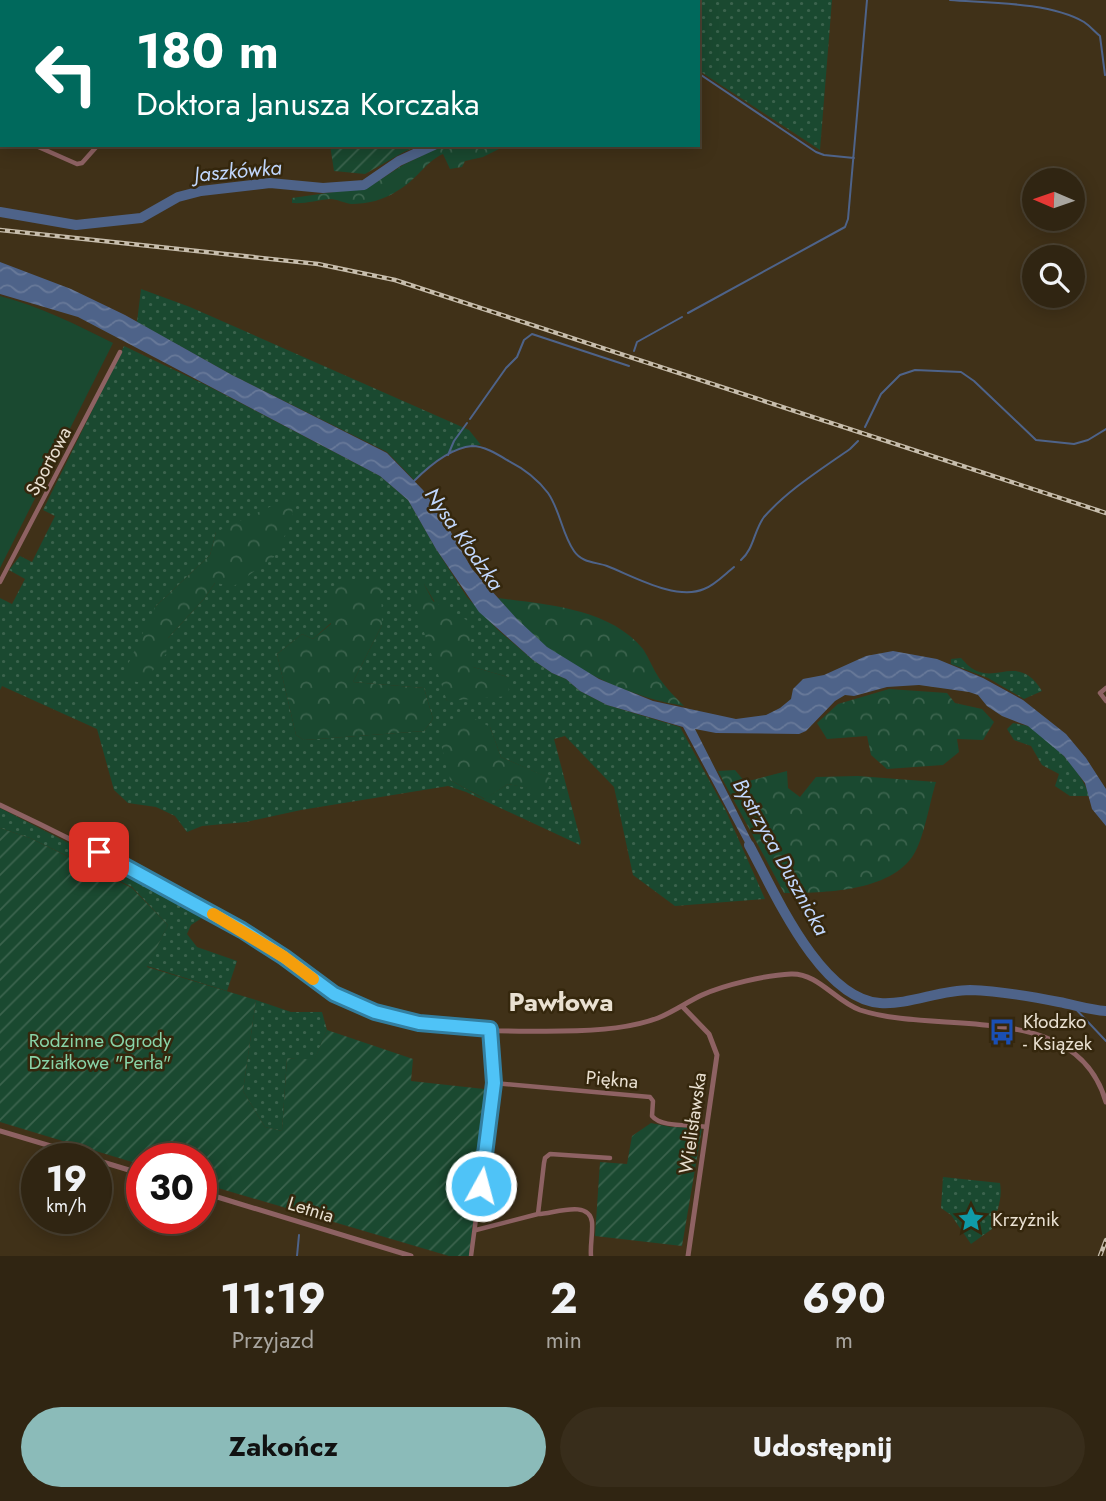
<!DOCTYPE html>
<html lang="pl">
<head>
<meta charset="utf-8">
<style>
	body { margin:0; font-family:Jost,sans-serif; background:#382d1b; color:#f1f3f6; height:100vh; display:flex; flex-direction:column; font-size:26px; white-space:nowrap }
	* { box-sizing:border-box; margin:0 }
	p { font-size:23px; color:#a8a59f }
	.icon { flex:none; width:38px; height:38px; fill:none; stroke:currentColor; stroke-width:2; stroke-linecap:round; stroke-linejoin:round }
	.map { position:relative; height:1256px; overflow:hidden }
	.drawer { display:flex; flex-direction:column; background:#302512; flex:1 }
	.drawer>* { flex:none }
	.top-card { position:absolute; left:0px; top:0px; width:700px; height:147px; box-shadow:0 4px 18px #0003,0 0 0 2px #4b4232; background:#00695c; color:#fff; overflow:hidden }
	.needle { width:46px; rotate:272deg }
	.controls { position:absolute; left:1022px; top:168px; display:grid; gap:14px }
	.controls a { display:grid; place-items:center; width:63px; height:63px; border-radius:50%; background:#302512; box-shadow:0 4px 18px #0003,0 0 0 2px #4b4232; font-size:35px }
	.speed { position:absolute; left:21px; top:1143px; display:flex; gap:14px; font-size:35px; font-weight:700; text-align:center }
	.speed>* { display:grid; place-content:center; width:91px; height:91px; border-radius:50%; background:#302512; box-shadow:0 4px 18px #0003,0 0 0 2px #4b4232; line-height:1 }
	.speed small { font-size:18px; font-weight:400 }
	.speed .limit { border:10px solid #d22; background:#fff; color:#111 }
	.pin { position:absolute; display:grid; place-items:center; width:60px; height:60px; color:#fff; margin:-30px; border-radius:14px; box-shadow:0 4px 10px #0006 }
	.me { position:absolute; width:77px; margin:-38px; rotate:7deg; stroke-linejoin:round; filter:drop-shadow(0 0 5px #0008) }
	.turn { display:flex; align-items:center; gap:24px; height:147px; padding:0 21px; font-size:32px }
	.turn .icon { width:91px; height:91px; stroke-width:2.5 }
	.turn b { display:block; font-size:49px; line-height:60px }
	.eta { display:flex; justify-content:space-evenly; align-items:center; height:119px; text-align:center }
	.eta b { font-size:42px; font-weight:700; line-height:49px }
	.action { display:flex; gap:14px; margin-top:auto; padding:14px 21px }
	.action a { flex:1; height:80px; border-radius:42px; background:#8bbbb9; color:#111; font-size:28px; font-weight:700; line-height:80px; text-align:center }
	.action a+a { background:#382d1b; color:#f1f3f6 }
	.map>svg:first-child { display:block }
	.grass { fill:url(#grass-dots); fill-rule:evenodd }
	.forest { fill:url(#forest-crowns) }
	.garden { fill:url(#garden-furrows) }
	.pitch { fill:#1a4930 }
	.water { fill:url(#water-waves) }
	.lines { fill:none; stroke-linecap:round; stroke-linejoin:round }
	.stream { stroke:#4e6389; stroke-width:2 }
	.river { stroke:#4e6389; stroke-width:10 }
	.minor { stroke:#8e6263; stroke-width:4.5 }
	.tertiary { stroke:#8e6263; stroke-width:5 }
	.secondary { stroke:#c07b7d; stroke-width:6 }
	.rail-casing { stroke:#c7bdac; stroke-width:4.5 }
	.rail { stroke:#35270d; stroke-width:2; stroke-dasharray:5; stroke-linecap:butt }
	.route-casing { stroke:#337fa1; stroke-width:18 }
	.route { stroke:#4fc3f7; stroke-width:12 }
	.slow { stroke:#f59e0b; stroke-width:12 }
	.labels { text-anchor:middle; stroke-width:5; stroke-linejoin:round; paint-order:stroke }
	.street-label { font-size:19px; fill:#e9e0d1; stroke:#35270d }
	.poi-label { font-size:19px; fill:#e9e0d1; stroke:#35270d; text-anchor:start }
	.park-label { font-size:19px; fill:#88d3a7; stroke:#35270d }
	.water-label { font-size:21px; font-style:italic; fill:#c1d7fd; stroke:#35270d }
	.district-label { font-size:26px; font-weight:bold; fill:#e9e0d1; stroke:#35270d }
</style>
</head>
<body>
<div class="map">
<svg width="1106" height="1256" viewBox="0 0 1106 1256">
	<defs>
		<pattern id="grass-dots" width="8" height="8" patternUnits="userSpaceOnUse" patternTransform="scale(1.75)"><rect width="8" height="8" fill="#1a4930"/><path d="M2 2h.1M6 6h.1" fill="none" stroke="#3b634d" stroke-width="1.8" stroke-linecap="round"/></pattern>
		<pattern id="forest-crowns" width="20" height="18" patternUnits="userSpaceOnUse" patternTransform="scale(1.75)"><rect width="20" height="18" fill="#1a4930"/><path d="M2 6a3 3 0 1 1 6 0M12 15a3 3 0 1 1 6 0" fill="none" stroke="#3b634d"/></pattern>
		<pattern id="garden-furrows" width="10" height="10" patternUnits="userSpaceOnUse" patternTransform="scale(1.75)"><rect width="10" height="10" fill="#1a4930"/><path d="M-1 1l2-2M0 10L10 0M9 11l2-2" fill="none" stroke="#3b634d"/></pattern>
		<pattern id="water-waves" width="16" height="10" patternUnits="userSpaceOnUse" patternTransform="scale(1.75)"><rect width="16" height="10" fill="#4e6389"/><path d="M0 5q4-4 8 0t8 0" fill="none" stroke="#687999"/></pattern>
	</defs>
	<rect width="100%" height="100%" fill="#403118"/>
	<path class="grass" d="M677 0H832L820 150 698 70V2H676Z
		M141 289 190 307 469 430 481 445C456 444 429 462 415 481L387 452 232 375 137 322Z
		M124 346 208 386 380 476 408 500 436 549 467 597 498 630 533 660 552 673 566 679 580 691 607 705 680 727 726 811 765 899 675 906 633 875 614 787 565 736 554 739 581 842 580 845 466 792 448 786 301 810 246 822 202 826 187 832 175 816 156 807 128 803 114 790 97 729 2 686 0 690V598L12 604 25 579 9 570 20 556 32 562 55 516 43 510ZM216 532 215 583 204 599 168 638 155 607 210 555ZM424 584 473 667 508 677 447 701ZM331 623 382 625 353 682 424 688 433 719 424 731 304 740 296 735 277 654 302 634 313 639ZM490 727 501 757 551 779 547 791 508 784 484 799 450 780Z
		M961 658C964 661 969 667 973 669 997 684 1019 653 1042 691L1024 699 988 678 951 664V659Z
		M1013 723C1019 724 1025 725 1030 727 1050 738 1084 774 1089 796H1070L1055 786 1059 774 1042 765 1031 746 1014 740 1007 729Z
		M0 808 208 914 191 925 187 934 197 947 237 961 227 991 147 966 168 925 132 887 30 838 0 828Z
		M256 1000 291 1012H322L327 1030 314 1061 287 1058 282 1131 265 1127 243 1091Z
		M943 1177 1000 1183C1003 1200 996 1212 992 1229L971 1244 951 1215 941 1208Z"/>
	<path class="forest" d="M444 145H507L483 157 465 161 462 167 450 169 443 154C425 162 416 181 397 191 384 200 367 204 351 204 344 203 337 199 330 199 317 200 306 204 292 203V198L369 187 403 165Z
		M293 496 292 521 274 557 234 586 215 583 204 599 168 638 166 654 143 683 121 679 155 607 210 555 216 532Z
		M348 580 381 581 382 625 353 682 424 688 433 719 424 731 304 740 296 735 277 654 302 634 313 639 331 624 330 592Z
		M424 584 433 601 468 621 473 667 508 677 509 696 447 701 411 593Z
		M498 598C547 605 609 608 643 649 649 658 653 669 659 678 666 688 675 697 684 706 636 698 588 677 548 648 529 635 513 615 498 598Z
		M889 689 947 693 955 703 982 709 994 722 983 740 957 739 959 752 943 765 887 769 871 755 867 736 827 739 817 723 838 704Z
		M464 713 490 727 501 757 552 779 547 792 508 784 485 799 450 780 439 736Z
		M735 770 745 782 787 771 788 788 800 797 816 777 858 776 936 782C930 801 924 838 914 854 891 892 823 893 784 893L718 771Z"/>
	<path class="garden" d="M148 0H488L491 2H142Z
		M330 145H420L404 152 365 174 334 171Z
		M0 828 30 838 132 888 168 925 147 967 256 1000 243 1091 265 1127 282 1131 287 1058 314 1060 327 1030 413 1059 411 1081 484 1089 485 1123 469 1256H449L201 1183V1158H142V1165L0 1122Z
		M651 1123 671 1127 702 1128 682 1246 595 1236 600 1162 627 1164 632 1136Z"/>
	<path class="pitch" d="M0 296C39 306 77 325 113 343L0 568Z"/>
	<path class="water" d="M0 262 71 289 125 315 232 375 387 453 423 490 444 520 472 569 517 619 547 647 599 679 653 701 736 719 766 715 780 708 791 699 793 689 803 679 824 675 866 656 893 651 937 659 983 678 1023 700 1066 734 1086 758 1106 789V826L1092 809 1085 783 1064 756 1028 726 1002 716 987 706 978 695 969 692 919 685 887 687 854 696 845 695 835 701 806 731 799 734 716 733 695 729 760 857 751 854 683 727 607 705 580 691 566 679 552 673 533 660 479 612 436 549 408 500 380 476 78 317 0 294Z"/>
	<g class="lines">
		<path class="stream" d="M950 0C989 3 1049 2 1084 22 1090 26 1095 32 1100 36L1105 75
			M670 2V0
			M698 73 816 152 824 155 854 158
			M688 313 845 227 848 219 867 0
			M634 351 637 342 682 317
			M470 419 506 368 517 357 524 340 532 334 629 366
			M865 427 881 394 900 375 915 370 961 372 974 381 1036 440 1074 444 1088 440 1106 429
			M448 455 454 441 467 423
			M414 481C428 467 451 448 472 446 484 446 497 454 507 460 523 468 537 478 548 493 560 510 562 534 574 551 582 563 596 562 607 566 633 576 676 601 704 589 715 585 725 574 734 567
			M741 560C754 549 754 530 764 517 788 490 820 470 850 449L858 441
			M1071 1004 1106 1041
			M297 1256 299 1235"/>
		<path class="river" d="M614 2 615 0
			M0 212 76 225 141 218 178 197 201 191 270 183 323 188 364 185 399 161 434 145
			M749 845C774 891 820 999 880 1003 910 1005 939 990 970 990 1000 991 1029 996 1059 1002 1075 1005 1090 1010 1106 1011"/>
		<path class="minor" d="M100 0V2
			M0 52 2 53
			M0 132H2
			M34 145 77 164 82 163 98 145
			M0 582 120 352
			M1106 688 1100 693 1106 701
			M494 1083 650 1097 653 1101 652 1116C662 1128 690 1124 706 1127
			M538 1214C553 1214 589 1199 592 1222 593 1233 590 1245 591 1256
			M476 1230 538 1214 544 1163 545 1158 550 1154 610 1158
			M471 1256 494 1083 490 1030"/>
		<path class="tertiary" d="M0 805C55 831 110 859 164 888 191 902 218 915 244 931 288 958 326 994 374 1012 428 1032 504 1032 562 1031 593 1031 629 1029 658 1018 673 1012 687 1002 702 995 724 985 766 975 791 974 818 973 835 1001 860 1010 938 1036 1076 998 1106 1102
			M682 1006 709 1034 717 1055 688 1256
			M0 1131 91 1158
			M96 1160 142 1174
			M201 1192 411 1256"/>
		<path class="secondary" d="M54 2 57 0
			M0 25H2"/>
		<g class="rail-casing">
			<path id="rail" d="M0 230 318 264 395 280 1106 513
				M1100 1256 1106 1240"/>
		</g>
		<use href="#rail" class="rail"/>
	</g>
	<g class="lines">
		<g class="route-casing">
			<path id="route" d="M99 852 242 930 284 957 334 994 375 1012 419 1023 490 1029 494 1083 481 1186"/>
		</g>
		<use href="#route" class="route"/>
		<path class="slow" d="M213 914 284 957 313 979"/>
	</g>
	<defs>
		<g id="bus-bare" transform="scale(2.1)"><path d="M-5-6H5V4H4V6H2V4H-2V6H-4V4H-5ZM-3.5-4V0h7V-4ZM-3.5 1.2v1.5H-2V1.2ZM2 1.2v1.5H3.5V1.2Z" fill="#1a4fb4" stroke="#35270d" stroke-width="2.5" paint-order="stroke"/></g>
		<g id="sight-bare" transform="scale(2.1)"><path d="M0-6L1.8-2.2L6-1.7L2.9 1.2L3.7 5.4L0 3.3L-3.7 5.4L-2.9 1.2L-6-1.7L-1.8-2.2Z" fill="#0f9aa8" stroke="#35270d" stroke-width="2.5" paint-order="stroke"/></g>
	</defs>
	<g fill-rule="evenodd">
		<use href="#bus-bare" x="1002" y="1032"/>
		<use href="#sight-bare" x="971" y="1219"/>
	</g>
	<g class="labels">
		<g class="street-label">
			<text transform="translate(48 461) rotate(-62)" y="7">Sportowa</text>
			<text transform="translate(612 1079) rotate(5)" y="7">Piękna</text>
			<text transform="translate(692 1123) rotate(-82)" y="7">Wielisławska</text>
			<text transform="translate(311 1209) rotate(17)" y="7">Letnia</text>
		</g>
		<g class="poi-label">
			<text x="1023" y="1028">Kłodzko<tspan x="1023" dy="22">- Książek</tspan></text>
			<text x="992" y="1226">Krzyżnik</text>
		</g>
		<g class="park-label">
			<text x="100" y="1047">Rodzinne Ogrody<tspan x="100" dy="22">Działkowe "Perła"</tspan></text>
		</g>
		<g class="water-label">
			<text transform="translate(238 171) rotate(-5)" y="7">Jaszkówka</text>
			<text transform="translate(464 539) rotate(55)" y="7">Nysa Kłodzka</text>
			<text transform="translate(781 857) rotate(61)" y="7">Bystrzyca Dusznicka</text>
		</g>
		<g class="district-label">
			<text x="561" y="1011">Pawłowa</text>
		</g>
	</g>
</svg>
<div class="controls">
<a><svg class="needle" viewBox="-14 -14 28 28"><path d="M0-13l5 13h-10z" fill="#e53935"/><path d="M0 13l5-13h-10z" fill="#a8a59f"/></svg></a>
<a><svg class="icon" aria-label="search" viewBox="0 0 24 24"><circle cx="10" cy="10" r="6"/><path d="M15 15l6 6"/></svg></a>
</div>
<div class="speed"><div>19<small>km/h</small></div><div class="limit">30</div></div>
<div class="pin" style="left:99px;top:852px;background:#d93025"><svg class="icon" aria-label="arrive" viewBox="0 0 24 24"><path d="M6 21V4h12l-3 4 3 4H6"/></svg></div>
<svg class="me" style="left:481px;top:1186px" viewBox="-20 -20 40 40"><circle r="17" fill="#4fc3f7" stroke="#fff" stroke-width="3"/><path d="M0-11L8 9 0 5-8 9z" fill="#fff"/></svg>
<div class="top-card">
<div class="turn"><svg class="icon" aria-label="left" viewBox="0 0 24 24"><path d="M17 20v-9H6M10 6l-5 5 5 5"/></svg><div><b>180 m</b>Doktora Janusza Korczaka</div></div>
</div>
</div>
<section class="drawer">
<div class="eta">
<div><b>11:19</b><p>Przyjazd</p></div>
<div><b>2</b><p>min</p></div>
<div><b>690</b><p>m</p></div>
</div>
<div class="action"><a>Zakończ</a><a>Udostępnij</a></div>
</section>
</body>
</html>
